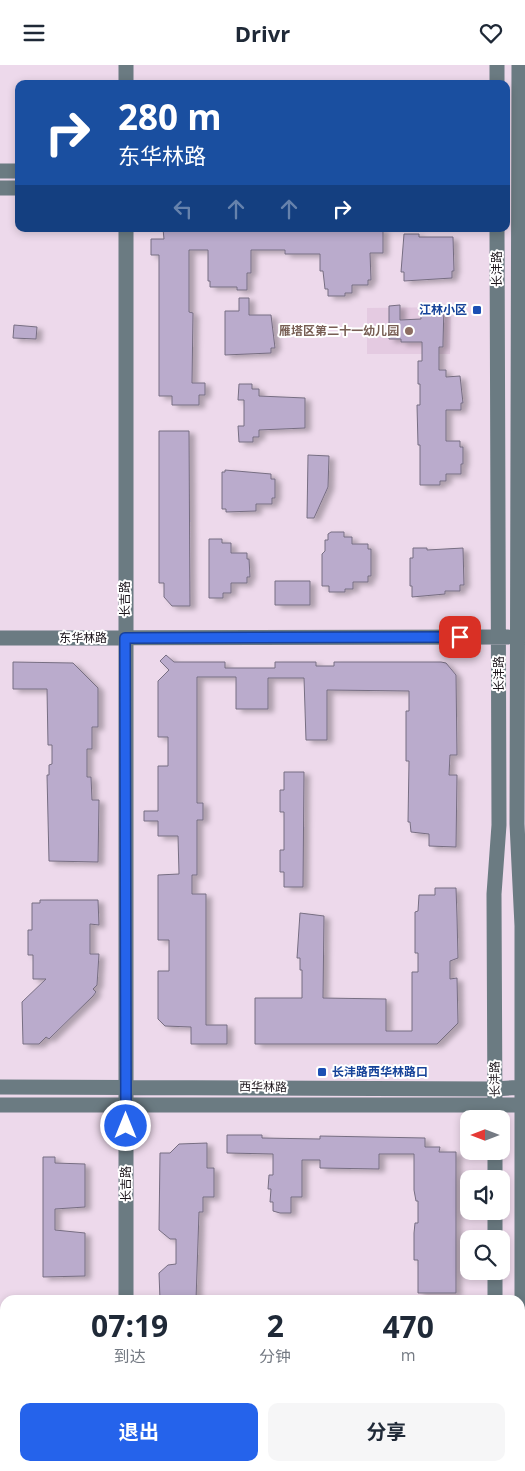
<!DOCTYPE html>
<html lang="zh">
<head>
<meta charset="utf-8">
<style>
	body { margin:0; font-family:"Open Sans","Noto Sans SC",sans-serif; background:#f6f6f7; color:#1f2937; height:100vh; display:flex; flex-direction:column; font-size:19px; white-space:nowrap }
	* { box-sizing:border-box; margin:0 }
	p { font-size:16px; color:#747a83 }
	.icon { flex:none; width:28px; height:28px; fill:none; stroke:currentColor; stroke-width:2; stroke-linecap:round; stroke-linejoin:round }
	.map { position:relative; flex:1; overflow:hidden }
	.panel { position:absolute; left:0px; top:1230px; width:525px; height:176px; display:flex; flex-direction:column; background:#fff; border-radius:15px 15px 0 0; box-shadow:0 2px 8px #0003 }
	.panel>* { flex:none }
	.banner { position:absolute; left:15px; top:15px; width:495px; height:152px; border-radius:10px; box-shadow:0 2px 8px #0003; background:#1a4fa0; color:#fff; overflow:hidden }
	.needle { width:32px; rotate:270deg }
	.tools { position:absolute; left:460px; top:1045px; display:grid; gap:10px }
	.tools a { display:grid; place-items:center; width:50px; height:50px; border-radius:10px; background:#fff; box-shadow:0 2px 8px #0003; font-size:25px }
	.pin { position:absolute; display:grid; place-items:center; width:42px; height:42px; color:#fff; margin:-21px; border-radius:10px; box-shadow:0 2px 8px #0006 }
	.me { position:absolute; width:55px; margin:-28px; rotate:0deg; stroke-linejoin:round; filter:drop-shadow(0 0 4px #0008) }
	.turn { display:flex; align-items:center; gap:18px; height:105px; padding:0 20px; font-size:22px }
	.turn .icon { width:65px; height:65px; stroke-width:2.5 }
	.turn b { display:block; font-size:35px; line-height:42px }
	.lanes { display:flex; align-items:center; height:48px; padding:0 20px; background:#0003; justify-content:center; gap:25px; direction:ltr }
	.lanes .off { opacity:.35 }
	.eta { display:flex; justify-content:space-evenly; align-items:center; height:85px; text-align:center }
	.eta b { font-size:30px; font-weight:700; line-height:35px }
	.action { display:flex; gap:10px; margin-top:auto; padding:10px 20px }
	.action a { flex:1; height:58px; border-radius:10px; background:#2563eb; color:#fff; font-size:20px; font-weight:700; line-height:58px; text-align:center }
	.action a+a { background:#f6f6f7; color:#1f2937 }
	header { display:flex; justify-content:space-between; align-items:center; height:65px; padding:0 20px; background:#fff; font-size:22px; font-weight:700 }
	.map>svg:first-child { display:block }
	.built { fill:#e4cae1 }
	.building { fill:#baabcc; stroke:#776e82; filter:url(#shadow) }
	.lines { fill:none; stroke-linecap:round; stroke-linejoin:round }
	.secondary { stroke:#6b7b82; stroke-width:15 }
	.route-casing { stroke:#184099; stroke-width:12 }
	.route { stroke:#2563eb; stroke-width:9 }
	.transit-dot { fill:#1a4fb4; stroke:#fff; stroke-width:2 }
	.education-dot { fill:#8d6e63; stroke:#fff; stroke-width:2 }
	.labels { text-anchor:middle; stroke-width:4; stroke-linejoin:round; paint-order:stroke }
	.street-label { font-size:12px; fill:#1b141a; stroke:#fff }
	.transit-label { font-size:12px; font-weight:bold; fill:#164399; stroke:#fff; text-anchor:end }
	.education-label { font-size:12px; font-weight:bold; fill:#785e54; stroke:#fff; text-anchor:end }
</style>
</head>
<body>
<header><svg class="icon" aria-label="menu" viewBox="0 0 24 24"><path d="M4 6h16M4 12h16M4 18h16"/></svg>Drivr<svg class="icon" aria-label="heart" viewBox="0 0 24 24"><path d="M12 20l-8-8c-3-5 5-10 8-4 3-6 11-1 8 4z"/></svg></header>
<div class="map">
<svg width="525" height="1406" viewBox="0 0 525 1406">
	<defs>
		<filter id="shadow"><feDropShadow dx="5.5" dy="3" stdDeviation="2.5" flood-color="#0004"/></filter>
	</defs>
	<rect width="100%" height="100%" fill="#edd9eb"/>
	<path class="built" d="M451 242 450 289H367V243Z"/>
	<path class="building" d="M163 164H383V188H370L371 215H368V220H352V228H345V231H328V224H325L323 206H320V189H285V185H251V208H247V225H237V222H210V216H208V185H189V247L193 248 192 318H205V330H199V340H172V331H159V190H151V174H164Z
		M404 169H419V172H453L454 206H452V213L404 216V207H401Z
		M239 233H249V250H271L275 283H271V288L225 290V246H239Z
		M400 240V255L421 254V241L444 240 443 278V282H439V305H446V312L460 311 463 338H461V345H446V376H460V382H463V399H461V409H446V416H440V420H420V380H418L417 340H420V319H418V296H422V277H401V274H389V241Z
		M14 260 37 262 36 274 13 273Z
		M239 319H252V324H259V331L305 333V363L259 365V372H253V377H239L238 361H244V335H238Z
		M159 366H189L190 541H172L164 532V518H159Z
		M308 390 329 391 328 422 314 453H307Z
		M225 405 271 409V414H275V433H272V439H256V446L226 447V444H222V407H225Z
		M331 467H344V472H352V479H368V484H371V511H368V517H353V524H345V527H329V521H322V489L325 486V475H328V469Z
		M209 474H222V478H231V488H247V494H249L250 512H247V518H231V528H223V533H209Z
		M413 483H427V485L463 483 464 520H460V526H445V529L412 532V521H410V493H413Z
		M275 516H310V540H275Z
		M166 590 174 597H225V603H275V597H316V601H334V597H441L446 598 456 610 457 690H450L449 710H457L456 782 429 781V769L411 767 410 757H408L409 696H406V646H409V626L327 625V675H306L304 613H268V644H236V612H197V738H203V755H197V810H192V829H206V960H227V979H191V962L165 961 158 954V906H169V875H158V810L179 809 178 771H158V756H144V746H158V701H168V672H158V616L169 605 160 596Z
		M13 597 73 598 98 623V662H92V684H87V712H91L92 735H99L98 797 49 796 47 710H49V700L52 699V680H48L47 624H13Z
		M284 707H304L303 822H284V807H280V785H284V747H280V725H284Z
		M435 823H456L457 852 458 893 450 896V914L457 913 458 958 437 979H255V933H302V905H300V893H297L300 848 324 851 323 933 386 934V966H412V907H418V888H415V847L418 846 419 830H435Z
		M40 835H98L99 860 90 859V889H99L97 920 93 924 96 927 93 931 49 974 46 972 39 979H23L22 937 46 914H33V890H28V865H32V838H40Z
		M227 1070H262V1073L320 1074V1071L425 1073V1082H440L439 1087H456V1228H418V1195H414V1168L415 1158H418V1136H416L414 1125V1089H379V1104L320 1103V1095H302V1132H291V1148H280L273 1146V1137H270L271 1124H268L269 1110H273V1089L227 1088Z
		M207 1078V1103H214V1132H203V1147H199L196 1235H160L159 1208 168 1200 176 1199V1174H170L159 1165 160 1088H170L179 1079Z
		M43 1092H55V1098L85 1099V1142L55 1144V1165L85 1168V1211L43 1212Z"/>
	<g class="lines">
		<path class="secondary" d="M497 0V19
			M519 0 517 759 522 861V1394
			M126 19V0
			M0 106H19
			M0 123H19
			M126 164V1235
			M0 573 508 572
			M0 1022 494 1024 525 1022
			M0 1040H525
			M495 1054 494 829 499 760 497 164
			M495 1086V1114
			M495 1146V1174
			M495 1206V1235
			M0 1395H5"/>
	</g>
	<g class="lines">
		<g class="route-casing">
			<path id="route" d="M126 1061 125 573 460 572"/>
		</g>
		<use href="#route" class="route"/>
	</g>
	<g class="transit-dot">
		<rect x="472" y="240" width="10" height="10" rx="2.5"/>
		<rect x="317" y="1002" width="10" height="10" rx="2.5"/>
	</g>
	<circle class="education-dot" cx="409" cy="266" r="5"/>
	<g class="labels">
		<g class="street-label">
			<text transform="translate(497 204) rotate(-90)" y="4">长沣路</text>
			<text transform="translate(125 534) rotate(-90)" y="4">长吉路</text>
			<text x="83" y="577">东华林路</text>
			<text transform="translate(499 609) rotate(-90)" y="4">长沣路</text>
			<text transform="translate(495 1014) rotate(-91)" y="4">长沣路</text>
			<text transform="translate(263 1022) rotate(1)" y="4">西华林路</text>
			<text transform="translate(126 1119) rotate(-90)" y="4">长吉路</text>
		</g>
		<g class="transit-label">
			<text x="467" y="249">江林小区</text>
			<text x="332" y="1011" text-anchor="start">长沣路西华林路口</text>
		</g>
		<g class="education-label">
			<text x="399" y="270">雁塔区第二十一幼儿园</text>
		</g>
	</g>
</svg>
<div class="tools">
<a><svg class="needle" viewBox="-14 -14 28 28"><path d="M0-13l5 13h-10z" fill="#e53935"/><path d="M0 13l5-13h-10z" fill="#747a83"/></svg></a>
<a><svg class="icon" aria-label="sound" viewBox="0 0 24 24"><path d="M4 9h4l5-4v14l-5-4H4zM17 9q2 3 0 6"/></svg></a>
<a><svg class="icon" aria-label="search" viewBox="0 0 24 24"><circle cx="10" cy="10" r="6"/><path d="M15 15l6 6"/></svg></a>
</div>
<div class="pin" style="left:460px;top:572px;background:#d93025"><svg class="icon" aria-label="arrive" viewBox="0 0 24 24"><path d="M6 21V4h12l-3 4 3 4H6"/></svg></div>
<svg class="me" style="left:126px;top:1061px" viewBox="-20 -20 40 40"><circle r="17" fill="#2563eb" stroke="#fff" stroke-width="3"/><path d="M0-11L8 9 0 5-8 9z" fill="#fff"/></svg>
<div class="banner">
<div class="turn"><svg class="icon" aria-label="right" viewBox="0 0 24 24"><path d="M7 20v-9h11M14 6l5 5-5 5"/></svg><div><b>280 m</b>东华林路</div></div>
<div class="lanes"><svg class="icon off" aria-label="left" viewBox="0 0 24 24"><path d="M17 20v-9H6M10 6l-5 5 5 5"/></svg><svg class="icon off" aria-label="ahead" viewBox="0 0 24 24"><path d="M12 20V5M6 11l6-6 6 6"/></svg><svg class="icon off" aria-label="ahead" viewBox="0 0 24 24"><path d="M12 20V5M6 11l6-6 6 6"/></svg><svg class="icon" aria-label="right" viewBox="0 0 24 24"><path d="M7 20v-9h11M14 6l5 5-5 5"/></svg></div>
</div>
<section class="panel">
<div class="eta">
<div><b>07:19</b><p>到达</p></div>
<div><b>2</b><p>分钟</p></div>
<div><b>470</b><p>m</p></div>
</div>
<div class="action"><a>退出</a><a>分享</a></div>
</section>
</div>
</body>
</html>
